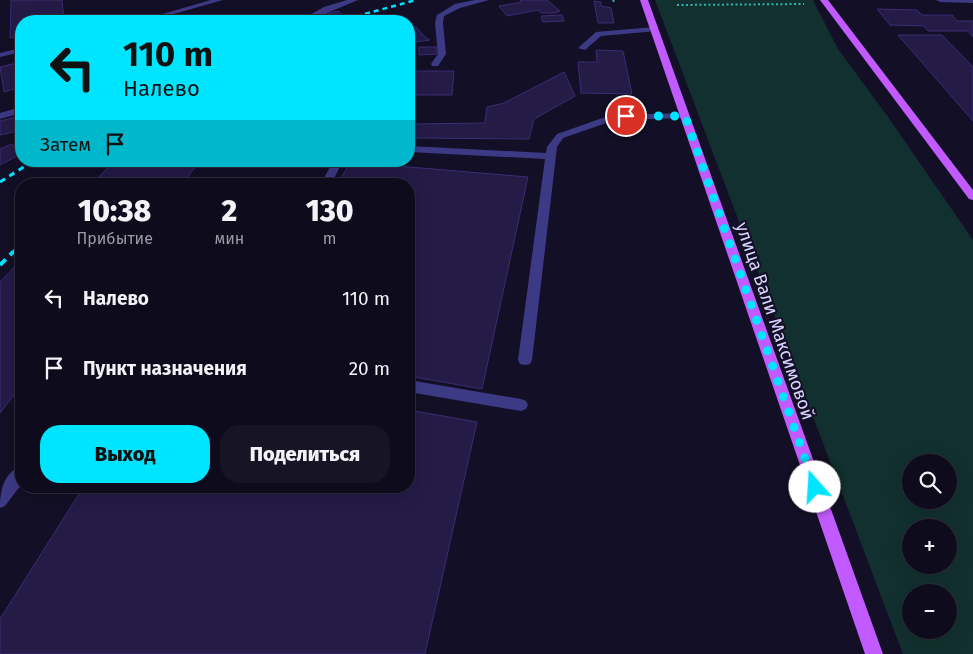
<!DOCTYPE html>
<html lang="ru">
<head>
<meta charset="utf-8">
<style>
	body { margin:0; font-family:"Fira Sans",sans-serif; background:#171425; color:#f1f3f6; height:100vh; display:flex; flex-direction:column; font-size:19px; white-space:nowrap }
	* { box-sizing:border-box; margin:0 }
	p { font-size:16px; color:#9b9ba3 }
	.icon { flex:none; width:28px; height:28px; fill:none; stroke:currentColor; stroke-width:2; stroke-linecap:round; stroke-linejoin:round }
	.map { position:relative; flex:1; overflow:hidden }
	.details { position:absolute; left:15px; top:178px; width:400px; height:315px; display:flex; flex-direction:column; background:#0e0b1c; border-radius:20px; box-shadow:0 5px 20px #0002,0 0 0 1px #2e2b3b }
	.details>* { flex:none }
	.banner { position:absolute; left:15px; top:15px; width:400px; height:152px; border-radius:20px; box-shadow:0 5px 20px #0002,0 0 0 1px #2e2b3b; background:#00e5ff; color:#111; overflow:hidden }
	.fabs { position:absolute; left:902px; top:454px; display:grid; gap:10px }
	.fabs a { display:grid; place-items:center; width:55px; height:55px; border-radius:50%; background:#0e0b1c; box-shadow:0 5px 20px #0002,0 0 0 1px #2e2b3b; font-size:25px }
	.pin { position:absolute; display:grid; place-items:center; width:42px; height:42px; color:#fff; margin:-21px; border:2px solid #fff; border-radius:50%; box-shadow:0 1px 5px #0007 }
	.me { position:absolute; width:55px; margin:-28px; rotate:341deg; stroke-linejoin:round; filter:drop-shadow(0 0 4px #0008) }
	.turn { display:flex; align-items:center; gap:18px; height:105px; padding:0 25px; font-size:22px }
	.turn .icon { width:65px; height:65px; stroke-width:2.5 }
	.turn b { display:block; font-size:35px; line-height:42px }
	.then { display:flex; align-items:center; height:48px; padding:0 25px; background:#0003; gap:10px; font-size:19px }
	.eta { display:flex; justify-content:space-evenly; align-items:center; height:85px; text-align:center }
	.eta b { font-size:30px; font-weight:800; line-height:35px }
	.cta { display:flex; gap:10px; margin-top:auto; padding:10px 25px }
	.cta a { flex:1; height:58px; border-radius:20px; background:#00e5ff; color:#111; font-size:20px; font-weight:800; line-height:58px; text-align:center }
	.cta a+a { background:#171425; color:#f1f3f6 }
	ul { padding:0; list-style:none }
	li { display:flex; align-items:center; gap:15px; height:70px; padding:0 25px }
	li div { flex:1 }
	li b { display:block; font-size:19px }
	li em { font-style:normal }
	.map>svg:first-child { display:block }
	.green { fill:#12302f; fill-rule:evenodd }
	.building { fill:#241b47; stroke:#3b2d73 }
	.lines { fill:none; stroke-linecap:round; stroke-linejoin:round }
	.path { stroke:#2fb8b0; stroke-width:2; stroke-dasharray:2 2.5; stroke-linecap:butt }
	.minor { fill:#3d3a85; fill-rule:evenodd }
	.major { fill:#c25bff; fill-rule:evenodd }
	.rail-far2 { stroke:#00e5ff; stroke-width:2.5; stroke-dasharray:5 4; stroke-linecap:butt }
	.rail-far1 { stroke:#00e5ff; stroke-width:3; stroke-dasharray:6 5; stroke-linecap:butt }
	.rail { stroke:#00e5ff; stroke-width:4; stroke-dasharray:8 6; stroke-linecap:butt }
	.route { stroke:#00e5ff; stroke-width:9; stroke-dasharray:0 16.2 }
	.labels { text-anchor:middle; stroke-width:4; stroke-linejoin:round; paint-order:stroke }
	.street-label { font-size:18px; fill:#d9d4ff; stroke:#130f26 }
</style>
</head>
<body>
<div class="map">
<svg width="973" height="654" viewBox="0 0 973 654">
	<rect width="100%" height="100%" fill="#130f26"/>
	<path class="green" d="M655 0H813L838 49 888 117 973 240V654H903ZM911 462H949V500H911ZM911 528H949V565H911ZM911 592H949V630H911Z"/>
	<path class="building" d="M11 0H62L64 21H21V36L10 38Z
		M520 0H547L560 11 555 13H541L538 10 507 16 499 6 522 2Z
		M594 1 601 2V6L611 8 614 23H598Z
		M877 9 917 10 922 15H952L957 21H973V37L968 31H928L924 26 890 25Z
		M338 11 344 16 327 20 322 15Z
		M562 15 564 21 543 22 541 16Z
		M416 27 426 38 430 40 409 43V29Z
		M898 35H942L973 67V121Z
		M419 47H437V54L419 55Z
		M596 50 623 51 632 94 581 93 578 62H597Z
		M21 62V87L4 92 0 67Z
		M409 71H454L452 95H409Z
		M564 72 575 96 534 119 529 139 409 138V124L485 123 487 107 504 103Z
		M21 116V130L0 135V121Z
		M12 144 21 154 0 165V149Z
		M114 161H200L182 184H92Z
		M350 162 528 177 482 389 409 376V184H338Z
		M21 260V386L0 413V282Z
		M409 410 477 422 425 654H0V619L84 486H409Z"/>
	<g class="lines">
		<path class="path" d="M613 0 615 4
			M677 5 804 4"/>
		<path class="minor" d="M211 0H223L149 21H138Z
			M347 0H358L308 21H299L324 7Z
			M475 0H489L460 8 444 16 443 23 446 54 438 66H432L431 64 438 54 435 23 437 15 455 4Z
			M936 0H973V3L940 2Z
			M654 27H657V31L601 36 585 50 578 48 596 32Z
			M21 48V52L0 57V53Z
			M21 107V113L0 119V113Z
			M685 113 688 114V118L615 120 563 138 557 147 532 360 530 364 525 365 520 364 518 360 545 159 409 152V146L546 153 547 147 557 134 611 115Z
			M333 161H343L331 184H321Z
			M409 380 521 399 526 401 528 405 526 409 521 411 409 392Z
			M21 466V485L5 506 0 508C0 492 3 473 21 466Z"/>
		<path class="major" d="M640 0H648L883 654H865Z
			M820 0H828L973 190V200L969 199Z"/>
		<path class="rail-far2" d="M339 21 416 0"/>
		<path class="rail-far1" d="M0 182 33 161
			M12 253 21 244"/>
		<path class="rail" d="M0 265 13 252"/>
	</g>
	<g class="lines">
		<path class="route" d="M626 116H685L815 487"/>
	</g>
	<g class="labels">
		<g class="street-label">
			<text transform="translate(775 321) rotate(71)" y="6">улица Вали Максимовой</text>
		</g>
	</g>
</svg>
<div class="fabs">
<a><svg class="icon" aria-label="search" viewBox="0 0 24 24"><circle cx="10" cy="10" r="6"/><path d="M15 15l6 6"/></svg></a>
<a>+</a>
<a>−</a>
</div>
<div class="pin" style="left:626px;top:116px;background:#d93025"><svg class="icon" aria-label="arrive" viewBox="0 0 24 24"><path d="M6 21V4h12l-3 4 3 4H6"/></svg></div>
<svg class="me" style="left:815px;top:487px" viewBox="-20 -20 40 40"><circle r="19" fill="#fff"/><path d="M0-13L10 11 0 6-10 11z" fill="#00e5ff"/></svg>
<div class="banner">
<div class="turn"><svg class="icon" aria-label="left" viewBox="0 0 24 24"><path d="M17 20v-9H6M10 6l-5 5 5 5"/></svg><div><b>110 m</b>Налево</div></div>
<div class="then">Затем<svg class="icon" aria-label="arrive" viewBox="0 0 24 24"><path d="M6 21V4h12l-3 4 3 4H6"/></svg></div>
</div>
<section class="details">
<div class="eta">
<div><b>10:38</b><p>Прибытие</p></div>
<div><b>2</b><p>мин</p></div>
<div><b>130</b><p>m</p></div>
</div>
<ul>
<li><svg class="icon" aria-label="left" viewBox="0 0 24 24"><path d="M17 20v-9H6M10 6l-5 5 5 5"/></svg><div><b>Налево</b></div><em>110 m</em></li>
<li><svg class="icon" aria-label="arrive" viewBox="0 0 24 24"><path d="M6 21V4h12l-3 4 3 4H6"/></svg><div><b>Пункт назначения</b></div><em>20 m</em></li>
</ul>
<div class="cta"><a>Выход</a><a>Поделиться</a></div>
</section>
</div>
</body>
</html>
